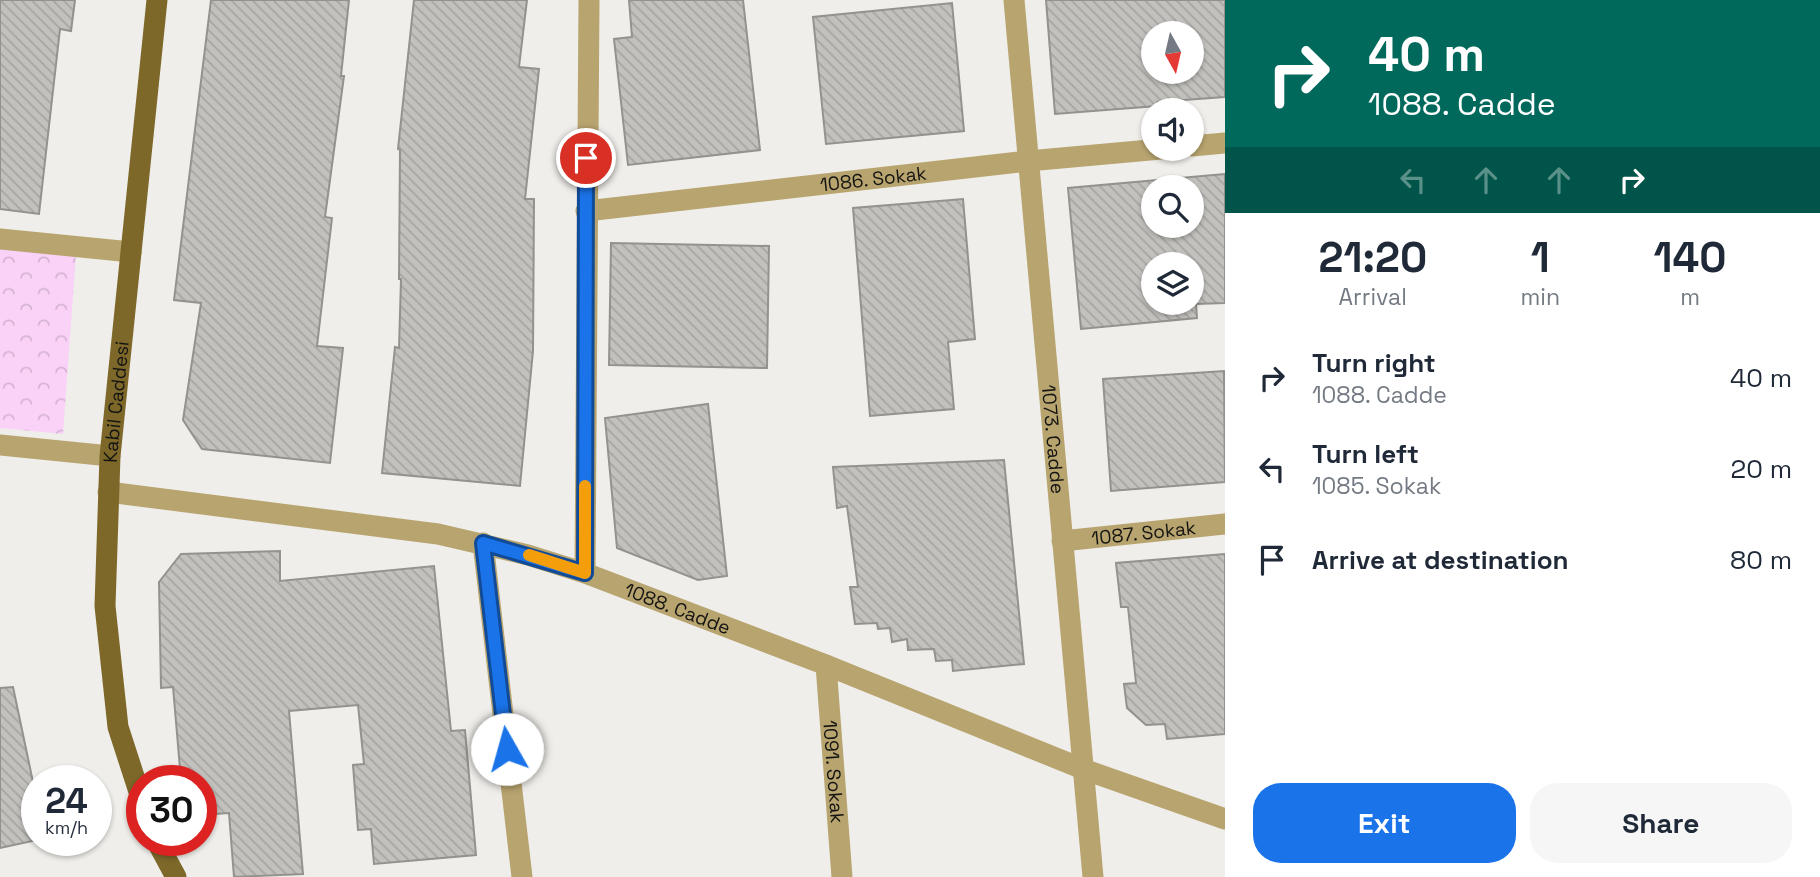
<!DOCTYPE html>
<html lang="en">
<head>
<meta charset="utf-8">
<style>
	body { margin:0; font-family:"Space Grotesk",sans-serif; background:#f6f6f7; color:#1f2937; height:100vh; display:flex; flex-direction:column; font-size:26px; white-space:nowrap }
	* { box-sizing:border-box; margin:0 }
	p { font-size:23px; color:#747a83 }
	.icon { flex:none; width:38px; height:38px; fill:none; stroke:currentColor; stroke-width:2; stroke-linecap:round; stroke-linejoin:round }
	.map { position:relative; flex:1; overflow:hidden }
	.sheet { display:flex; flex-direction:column; background:#fff; width:595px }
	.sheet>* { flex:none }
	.guide { background:#00695c; color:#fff; overflow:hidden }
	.needle { width:46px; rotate:172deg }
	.tools { position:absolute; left:1141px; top:21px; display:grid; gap:14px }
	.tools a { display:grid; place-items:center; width:63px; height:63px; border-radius:50%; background:#fff; box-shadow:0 2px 5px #0004; font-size:35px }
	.speed { position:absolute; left:21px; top:765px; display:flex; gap:14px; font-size:35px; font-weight:700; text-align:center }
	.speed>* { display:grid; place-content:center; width:91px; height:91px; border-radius:50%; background:#fff; box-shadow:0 2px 5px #0004; line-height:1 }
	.speed small { font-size:18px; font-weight:400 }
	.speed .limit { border:10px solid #d22; background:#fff; color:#111 }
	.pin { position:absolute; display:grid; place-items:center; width:60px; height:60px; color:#fff; margin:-30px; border:4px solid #fff; border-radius:50%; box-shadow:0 2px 7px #0007 }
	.me { position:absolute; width:77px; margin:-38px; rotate:353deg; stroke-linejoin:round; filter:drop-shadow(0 0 5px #0008) }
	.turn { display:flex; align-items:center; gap:24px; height:147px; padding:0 28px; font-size:32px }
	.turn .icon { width:91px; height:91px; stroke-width:2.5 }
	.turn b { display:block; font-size:49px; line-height:60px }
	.lanes { display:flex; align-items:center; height:66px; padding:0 28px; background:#0003; justify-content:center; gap:35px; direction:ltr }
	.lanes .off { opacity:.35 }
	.eta { display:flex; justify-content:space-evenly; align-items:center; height:119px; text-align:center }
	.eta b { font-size:42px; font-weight:700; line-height:49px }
	.cta { display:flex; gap:14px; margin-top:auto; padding:14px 28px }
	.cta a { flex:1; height:80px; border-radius:28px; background:#1a73e8; color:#fff; font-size:28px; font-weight:700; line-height:80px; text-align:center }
	.cta a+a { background:#f6f6f7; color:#1f2937 }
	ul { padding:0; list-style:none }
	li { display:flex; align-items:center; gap:21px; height:91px; padding:0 28px }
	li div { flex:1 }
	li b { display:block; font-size:26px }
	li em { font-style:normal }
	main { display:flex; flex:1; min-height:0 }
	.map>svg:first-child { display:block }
	.park { fill:url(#park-crowns) }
	.building { fill:url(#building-back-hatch); stroke:#93928e; stroke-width:2; fill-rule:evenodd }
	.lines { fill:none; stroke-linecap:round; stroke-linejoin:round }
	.minor { stroke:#b8a46f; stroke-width:21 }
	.major { stroke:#7d682a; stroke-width:21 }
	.route-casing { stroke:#114b97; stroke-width:18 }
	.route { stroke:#1a73e8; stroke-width:12 }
	.slow { stroke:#f59e0b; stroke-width:12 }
	.labels { text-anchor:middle; stroke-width:6; stroke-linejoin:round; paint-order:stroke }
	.street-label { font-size:19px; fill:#141412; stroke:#fdfcf8 }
</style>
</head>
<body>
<main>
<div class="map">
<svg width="1225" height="877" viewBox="0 0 1225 877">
	<defs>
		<pattern id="park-crowns" width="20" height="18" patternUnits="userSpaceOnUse" patternTransform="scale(1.75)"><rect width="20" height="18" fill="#fad2f8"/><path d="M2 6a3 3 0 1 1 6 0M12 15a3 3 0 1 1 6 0" fill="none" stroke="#d5b3d4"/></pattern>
		<pattern id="building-back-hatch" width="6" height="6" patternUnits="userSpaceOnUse" patternTransform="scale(1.75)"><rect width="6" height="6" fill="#c2c1bd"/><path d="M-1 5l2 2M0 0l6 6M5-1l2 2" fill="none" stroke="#a6a5a1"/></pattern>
	</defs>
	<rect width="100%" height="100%" fill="#f0eeea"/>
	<path class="park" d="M0 246 76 255 63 434 0 428Z"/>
	<path class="building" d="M0 0H75L71 31 60 29 39 214 0 209Z
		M211 0H349L341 76H344L325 217 332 218 317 346 343 348 330 463 202 449 183 420 201 303 174 300Z
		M414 0H527L519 67 539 69 525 199H534L533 351 520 486 382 473 395 347 399 348 401 279H399L400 150 398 149Z
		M629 0H743L760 150 628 165 614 39 632 37Z
		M1046 0H1225V97L1157 102V106L1055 114ZM1153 33H1192V72H1153Z
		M952 3 964 131 826 144 813 17Z
		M1225 174V303L1196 304 1197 318 1081 329 1068 188ZM1153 187H1192V226H1153ZM1153 264H1192V303H1153Z
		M963 199 975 339 948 342 954 409 870 416 853 208Z
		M611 243 769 246 767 368 609 365Z
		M1224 371 1225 482 1111 491 1103 379Z
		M708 404 727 576 698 580 617 548 605 418Z
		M1004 460 1024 664 953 671 952 660 936 661 934 649 908 650 907 639 892 642 890 628 878 629 877 623 855 624 850 587H858L847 506 837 508 833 467Z
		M280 551V581L434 566 451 731 465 730 476 855 374 864 371 829 358 830 353 765 364 764 358 705 289 711 303 874 234 877 229 813 201 815V780H181L173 687 161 688 159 582 181 554Z
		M1225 554V734L1167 739 1165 724 1146 725 1127 708 1124 684 1136 683 1128 607H1121L1116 563Z
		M13 687 37 801V840L0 848V688Z"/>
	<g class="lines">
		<g class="minor">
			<path id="s1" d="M1014 0 1093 877"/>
			<path d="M1192 146 1225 143"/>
			<path id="s2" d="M586 211 1028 161 1161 149"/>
			<path d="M0 239 131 252"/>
			<path d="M0 445 110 456"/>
			<path id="s3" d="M108 492 438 534 528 555 585 573 826 665 1083 769 1225 819"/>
			<path id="s4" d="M1062 541 1225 524"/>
			<path d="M483 543 522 877"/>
			<path d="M585 573 589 0"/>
			<path id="s5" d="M826 665 842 877"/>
		</g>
		<g class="major">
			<path id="s6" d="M142 801 118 727 105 606 110 456 157 0"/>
			<path d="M156 840 176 877"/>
		</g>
	</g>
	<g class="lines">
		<g class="route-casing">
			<path id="route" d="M507 749 483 543 585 573 586 158"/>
		</g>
		<use href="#route" class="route"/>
		<path class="slow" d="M529 555 585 573V486"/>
	</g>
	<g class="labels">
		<g class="street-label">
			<text dy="7" stroke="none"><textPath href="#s2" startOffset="289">1086. Sokak</textPath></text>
			<text dy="7" stroke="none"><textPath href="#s6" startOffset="404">Kabil Caddesi</textPath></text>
			<text dy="7" stroke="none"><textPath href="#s1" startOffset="441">1073. Cadde</textPath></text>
			<text dy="7" stroke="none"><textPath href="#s4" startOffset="82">1087. Sokak</textPath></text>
			<text dy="7" stroke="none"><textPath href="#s3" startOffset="584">1088. Cadde</textPath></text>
			<text dy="7" stroke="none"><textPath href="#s5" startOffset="107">1091. Sokak</textPath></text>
		</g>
	</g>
</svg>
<div class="tools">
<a><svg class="needle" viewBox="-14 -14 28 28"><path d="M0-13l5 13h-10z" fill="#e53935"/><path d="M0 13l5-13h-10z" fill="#747a83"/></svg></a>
<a><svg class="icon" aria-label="sound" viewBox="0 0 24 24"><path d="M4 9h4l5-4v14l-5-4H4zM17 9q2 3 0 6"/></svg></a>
<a><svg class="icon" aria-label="search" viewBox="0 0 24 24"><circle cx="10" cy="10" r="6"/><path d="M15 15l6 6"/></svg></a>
<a><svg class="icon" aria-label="layers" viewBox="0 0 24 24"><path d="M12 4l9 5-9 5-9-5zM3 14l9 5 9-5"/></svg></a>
</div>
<div class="speed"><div>24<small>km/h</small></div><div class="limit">30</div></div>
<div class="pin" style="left:586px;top:158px;background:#d93025"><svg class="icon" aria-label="arrive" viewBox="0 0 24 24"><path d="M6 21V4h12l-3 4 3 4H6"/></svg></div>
<svg class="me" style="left:507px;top:749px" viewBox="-20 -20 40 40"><circle r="19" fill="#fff"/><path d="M0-13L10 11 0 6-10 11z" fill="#1a73e8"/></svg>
</div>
<section class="sheet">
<div class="guide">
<div class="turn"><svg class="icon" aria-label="right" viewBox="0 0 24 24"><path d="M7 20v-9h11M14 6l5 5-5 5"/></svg><div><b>40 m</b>1088. Cadde</div></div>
<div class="lanes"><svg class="icon off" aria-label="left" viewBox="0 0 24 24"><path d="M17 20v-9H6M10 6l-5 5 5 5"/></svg><svg class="icon off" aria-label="ahead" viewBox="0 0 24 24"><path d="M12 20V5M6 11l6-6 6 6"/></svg><svg class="icon off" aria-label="ahead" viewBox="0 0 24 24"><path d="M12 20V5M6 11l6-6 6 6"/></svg><svg class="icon" aria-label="right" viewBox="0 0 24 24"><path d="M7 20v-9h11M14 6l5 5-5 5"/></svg></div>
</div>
<div class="eta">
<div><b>21:20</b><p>Arrival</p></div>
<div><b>1</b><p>min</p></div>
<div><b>140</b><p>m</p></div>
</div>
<ul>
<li><svg class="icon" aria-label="right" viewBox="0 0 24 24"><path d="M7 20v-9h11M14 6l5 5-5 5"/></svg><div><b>Turn right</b><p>1088. Cadde</p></div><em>40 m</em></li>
<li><svg class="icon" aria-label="left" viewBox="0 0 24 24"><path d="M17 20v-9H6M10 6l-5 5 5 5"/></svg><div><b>Turn left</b><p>1085. Sokak</p></div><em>20 m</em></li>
<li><svg class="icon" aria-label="arrive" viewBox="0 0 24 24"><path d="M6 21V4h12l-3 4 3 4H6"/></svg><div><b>Arrive at destination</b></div><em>80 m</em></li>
</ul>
<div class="cta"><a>Exit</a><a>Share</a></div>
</section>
</main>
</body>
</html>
